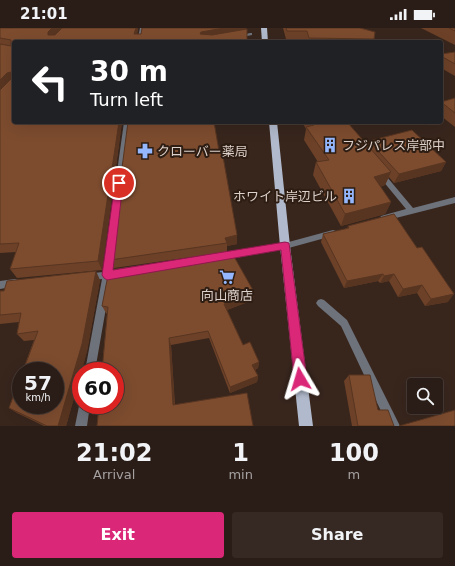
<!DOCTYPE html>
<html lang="en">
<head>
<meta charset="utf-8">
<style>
	body { margin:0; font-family:"DejaVu Sans","Noto Sans JP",sans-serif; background:#362923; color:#f1f3f6; height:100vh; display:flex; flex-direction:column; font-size:15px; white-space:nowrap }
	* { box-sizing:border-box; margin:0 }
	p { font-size:13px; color:#a5a1a1 }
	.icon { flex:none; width:22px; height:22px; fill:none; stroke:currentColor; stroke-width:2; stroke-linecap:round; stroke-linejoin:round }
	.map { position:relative; height:398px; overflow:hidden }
	.details { display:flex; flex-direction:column; background:#2a1c16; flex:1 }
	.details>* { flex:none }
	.banner { position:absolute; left:12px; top:12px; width:431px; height:84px; border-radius:4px; box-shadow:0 4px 16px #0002,0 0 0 1px #463a35; background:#202124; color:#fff; overflow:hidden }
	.fabs { position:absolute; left:407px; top:350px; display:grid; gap:8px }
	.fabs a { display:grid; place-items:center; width:36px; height:36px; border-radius:4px; background:#2a1c16; box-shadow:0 4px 16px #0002,0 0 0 1px #463a35; font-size:20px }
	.speed { position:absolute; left:12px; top:334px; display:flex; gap:8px; font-size:20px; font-weight:700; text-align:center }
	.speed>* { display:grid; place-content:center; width:52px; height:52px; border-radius:50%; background:#2a1c16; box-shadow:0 4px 16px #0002,0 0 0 1px #463a35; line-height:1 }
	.speed small { font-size:10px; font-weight:400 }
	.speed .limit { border:6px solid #d22; background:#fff; color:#111 }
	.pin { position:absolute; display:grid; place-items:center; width:34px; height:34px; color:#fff; margin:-17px; border:2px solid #fff; border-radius:50%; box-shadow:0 1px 4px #0007 }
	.me { position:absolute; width:44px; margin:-22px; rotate:353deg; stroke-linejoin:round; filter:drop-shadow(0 0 3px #0008) }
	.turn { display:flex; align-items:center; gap:14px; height:84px; padding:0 12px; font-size:18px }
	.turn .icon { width:52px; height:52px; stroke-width:2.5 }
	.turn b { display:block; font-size:28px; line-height:34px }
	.eta { display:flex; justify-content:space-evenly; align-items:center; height:68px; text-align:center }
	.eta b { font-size:24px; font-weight:700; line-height:28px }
	.primary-button { display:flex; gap:8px; margin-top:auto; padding:8px 12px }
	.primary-button a { flex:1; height:46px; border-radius:4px; background:#db2777; color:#fff; font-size:16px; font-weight:700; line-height:46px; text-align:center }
	.primary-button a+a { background:#362923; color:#f1f3f6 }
	.status { display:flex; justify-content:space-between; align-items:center; height:28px; padding:0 20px; background:#2a1c16; direction:ltr }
	.status svg { height:11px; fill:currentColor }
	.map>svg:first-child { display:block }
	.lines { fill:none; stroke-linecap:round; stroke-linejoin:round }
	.service { fill:#6e727b; fill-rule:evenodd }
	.minor { fill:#6e727b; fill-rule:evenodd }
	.primary { fill:#b1bacc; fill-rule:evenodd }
	.wall { fill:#6c4128 }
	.shaded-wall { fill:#583521 }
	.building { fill:#7d4c2f; stroke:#583521 }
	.route { fill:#db2777; stroke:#8e194d }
	.labels { text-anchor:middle; stroke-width:4; stroke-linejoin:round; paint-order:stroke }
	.poi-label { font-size:13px; fill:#ddd1cb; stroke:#2d1d13; text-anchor:start }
</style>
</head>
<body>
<div class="status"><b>21:01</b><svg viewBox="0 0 49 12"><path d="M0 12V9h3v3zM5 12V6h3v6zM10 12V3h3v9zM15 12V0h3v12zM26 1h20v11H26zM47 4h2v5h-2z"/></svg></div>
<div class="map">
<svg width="455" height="398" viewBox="0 0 455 398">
	<rect width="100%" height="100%" fill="#38261d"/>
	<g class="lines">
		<path class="service" d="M250 5H252V7L237 10 235 9Z
			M321 271 324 272 347 292 400 398H388L341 298 318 278 316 275 318 272Z"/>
		<path class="minor" d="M140 0H144L141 14H137Z
			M124 94H130L112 243H122L123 246 122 249 111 251 95 343H85L102 251 88 253 85 252 84 249 85 246 103 244Z
			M378 143H382L413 180 455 169V175L384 193 381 192 380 190 381 188 406 181 378 147 376 145Z
			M333 202 336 203 337 205 336 207 285 221 223 232 220 231 219 229 220 227 223 226 285 215Z
			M15 251 18 252 19 255 18 258 0 261V253Z
			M80 373H81V377H90L87 398H75Z"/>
		<path class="primary" d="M261 0H267L268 14H262Z
			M269 94H277L290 218 313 398H299L280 218Z"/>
	</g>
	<path class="wall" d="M0 0H138L137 6H141L142 0H246L247 14H14V94H122L102 242 17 250 10 241 16 224 0 225Z
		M283 0H360L374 11 373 14H307L306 12 286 11Z
		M421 0H455V17Z
		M455 24V48L441 40V26Z
		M455 70V99L441 88V74Z
		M302 94H347L367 117 369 113 446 134 441 143 394 155 389 149 385 157 380 159 391 174 385 186 341 198 313 147 316 134H318L304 112 306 101Z
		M219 123 237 207V216L227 218V224L114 240 110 232Z
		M348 198 448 274 425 278 417 265 398 269 389 253 380 255 378 253 344 260 321 214 323 206 347 201Z
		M100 252 87 323 81 343V345L66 398H44L17 385 9 380 34 312 24 313 17 306 19 294 0 296V263Z
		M254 264 253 272 227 282 243 317 259 334 258 340 255 342 258 348 257 354 230 365 209 310 171 317 175 377 97 398 107 286 106 285 102 278Z
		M349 347 378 382 394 398H352L344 353Z"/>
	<path class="shaded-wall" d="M52 0H63L51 13 48 7V4Z
		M136 0H138L136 14 134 6Z
		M224 0H246V4L202 13 200 6 201 4Z
		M11 44 14 50 0 66V52L7 45Z
		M119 94H122L102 242 98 233Z
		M446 134 441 143 394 155 399 146Z
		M391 144 385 157 368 162 374 149Z
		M391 174 385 186 341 198 345 186Z
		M237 207V216L227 218V215L225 210Z
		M96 243 100 252 87 323 82 343H81V345L66 398H58Z
		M383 246 378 253 344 260 347 253Z
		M394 246 389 253 380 255 384 248Z
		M422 257 417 265 398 269 403 261Z
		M254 264 253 272 224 283V276Z
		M454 266 448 274 425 278 431 271Z
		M169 310 171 317 175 382 173 377Z
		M259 334 258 340 252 343V337Z
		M258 348 257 354 230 365V359Z"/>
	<path class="building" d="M0 0H52L48 4V7H55L62 0H136L134 6H141L142 0H224L201 4 200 6 212 7 247 1V14H14V94H119L98 233 10 241 19 215 0 216V62L11 51V44L7 45 0 52V16L11 18V12L0 10Z
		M286 0H360L375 4 374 11 309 10 307 3H287Z
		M449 0H455V3Z
		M455 24V36L441 28V26Z
		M455 70V85L441 74Z
		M128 94H214L219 123H222L237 207 225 210 227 215 110 232Z
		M312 94H347L391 144 374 149 391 174 345 186 316 134 329 132 306 99 314 97Z
		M412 102 446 134 399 146 369 113Z
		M394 186 417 220 422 219 454 266 431 271 422 257 403 261 394 246 384 248 383 246 347 253 323 206 349 200 348 198Z
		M232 225 254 264 224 276 243 317 250 314 259 334 252 337 258 348 230 359 208 303 169 310 173 377 247 365 253 398H97L99 377H115V343H102L108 279 102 278 109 242Z
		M96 243 82 316 58 398H47L9 380 21 347V377H55V343H23L38 303 17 306 21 285 0 287V263H4L7 253Z
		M349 347H370L378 382H388L394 398H358Z
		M455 382V398H399Z"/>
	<path class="route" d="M119 152 123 155 113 242 285 214 289 215 307 351 305 355 300 357 296 355 294 351 281 222 107 252 104 250 102 247 115 155Z"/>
	<defs>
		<g id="building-bare" transform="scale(1.2)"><path d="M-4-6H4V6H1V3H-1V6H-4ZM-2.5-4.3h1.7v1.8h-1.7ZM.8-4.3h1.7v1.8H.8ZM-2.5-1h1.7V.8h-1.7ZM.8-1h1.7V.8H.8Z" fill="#94b7fd" stroke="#2d1d13" stroke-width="2.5" paint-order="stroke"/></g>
		<g id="pharmacy-bare" transform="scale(1.2)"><path d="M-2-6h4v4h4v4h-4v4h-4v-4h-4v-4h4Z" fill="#94b7fd" stroke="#2d1d13" stroke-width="2.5" paint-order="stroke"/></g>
		<g id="supermarket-bare" transform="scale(1.2)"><path d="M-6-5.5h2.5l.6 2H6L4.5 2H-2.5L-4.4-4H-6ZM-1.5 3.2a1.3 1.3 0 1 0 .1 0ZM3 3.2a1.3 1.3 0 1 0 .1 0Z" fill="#94b7fd" stroke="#2d1d13" stroke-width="2.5" paint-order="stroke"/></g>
	</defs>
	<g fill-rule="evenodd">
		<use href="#building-bare" x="330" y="117"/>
		<use href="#pharmacy-bare" x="145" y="123"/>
		<use href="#building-bare" x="349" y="168"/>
		<use href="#supermarket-bare" x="227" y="249"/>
	</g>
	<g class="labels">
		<g class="poi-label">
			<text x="342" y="122">フジパレス岸部中</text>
			<text x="157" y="128">クローバー薬局</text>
			<text x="337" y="173" text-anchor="end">ホワイト岸辺ビル</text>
			<text x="227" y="272" text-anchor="middle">向山商店</text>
		</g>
	</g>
</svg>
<div class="fabs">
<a><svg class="icon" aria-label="search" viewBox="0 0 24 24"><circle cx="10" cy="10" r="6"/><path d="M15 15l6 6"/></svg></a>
</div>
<div class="speed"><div>57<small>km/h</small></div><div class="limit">60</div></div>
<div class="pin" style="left:119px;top:155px;background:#d93025"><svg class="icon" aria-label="arrive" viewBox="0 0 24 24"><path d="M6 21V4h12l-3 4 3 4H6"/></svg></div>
<svg class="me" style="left:300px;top:351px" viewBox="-20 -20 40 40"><path d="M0-17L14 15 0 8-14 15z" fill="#db2777" stroke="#fff" stroke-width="4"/></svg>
<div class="banner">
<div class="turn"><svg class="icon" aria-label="left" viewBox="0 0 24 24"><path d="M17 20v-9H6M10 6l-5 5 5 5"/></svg><div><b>30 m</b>Turn left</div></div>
</div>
</div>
<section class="details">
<div class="eta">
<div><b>21:02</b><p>Arrival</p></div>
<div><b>1</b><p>min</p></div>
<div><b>100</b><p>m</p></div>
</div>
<div class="primary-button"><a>Exit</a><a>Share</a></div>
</section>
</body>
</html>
